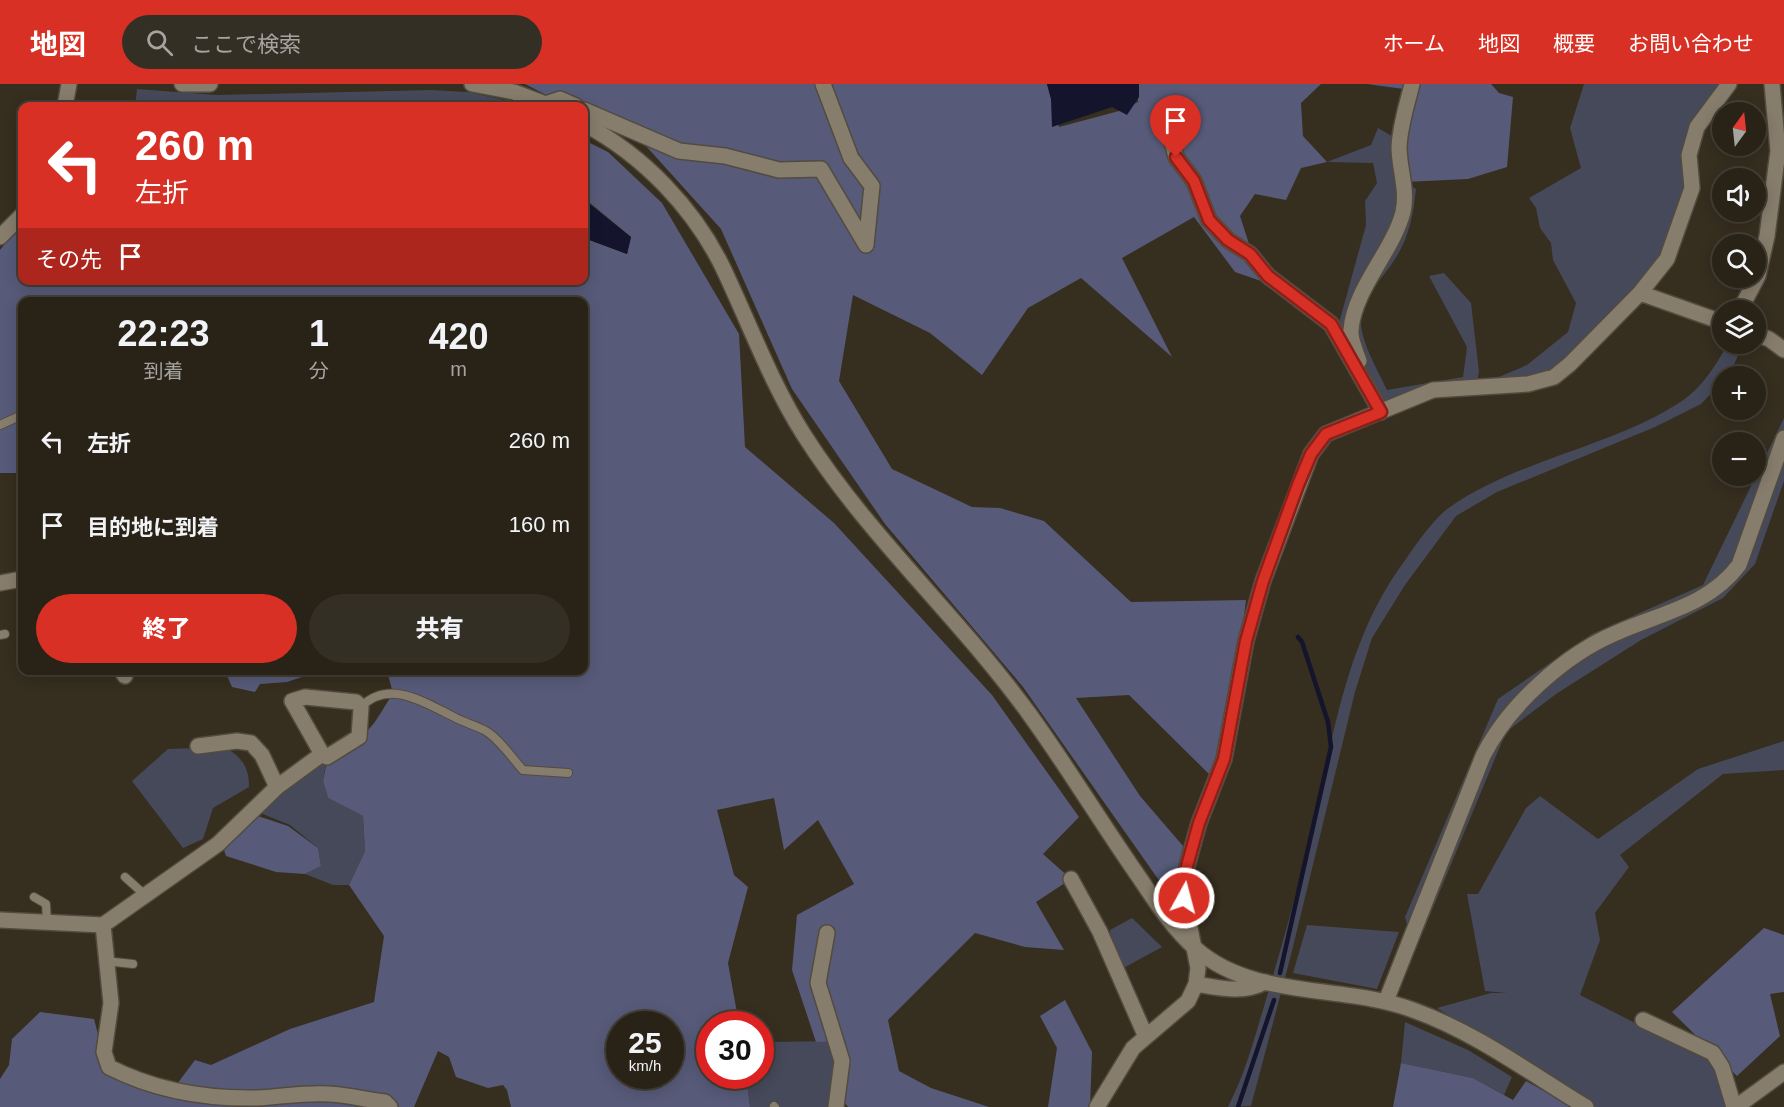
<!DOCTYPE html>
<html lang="ja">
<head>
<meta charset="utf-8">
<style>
	body { margin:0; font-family:Arial,"Noto Sans JP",sans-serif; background:#342f24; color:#f1f3f6; height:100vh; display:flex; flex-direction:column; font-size:22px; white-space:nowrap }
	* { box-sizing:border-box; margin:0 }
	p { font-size:20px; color:#a5a4a1 }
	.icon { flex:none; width:33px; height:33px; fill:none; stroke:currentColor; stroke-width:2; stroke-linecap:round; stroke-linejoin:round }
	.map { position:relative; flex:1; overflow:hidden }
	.side { position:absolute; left:18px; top:213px; width:570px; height:378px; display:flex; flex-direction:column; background:#282217; border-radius:12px; box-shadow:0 3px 15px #0003,0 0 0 2px #443f36 }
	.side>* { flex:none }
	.top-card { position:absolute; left:18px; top:18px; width:570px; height:183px; border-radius:12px; box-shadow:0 3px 15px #0003,0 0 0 2px #443f36; background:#d93025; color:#fff; overflow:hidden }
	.needle { width:39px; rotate:15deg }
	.tools { position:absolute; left:1712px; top:18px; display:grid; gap:12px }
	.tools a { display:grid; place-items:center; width:54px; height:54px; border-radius:50%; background:#282217; box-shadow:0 3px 15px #0003,0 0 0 2px #443f36; font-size:30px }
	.speed { position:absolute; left:606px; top:927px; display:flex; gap:12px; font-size:30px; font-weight:700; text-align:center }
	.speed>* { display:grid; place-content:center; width:78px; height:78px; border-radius:50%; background:#282217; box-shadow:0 3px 15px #0003,0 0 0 2px #443f36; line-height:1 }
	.speed small { font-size:15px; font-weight:400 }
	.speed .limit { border:9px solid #d22; background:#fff; color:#111 }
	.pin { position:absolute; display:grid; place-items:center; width:51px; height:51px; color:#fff; margin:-62px -26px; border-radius:50% 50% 50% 0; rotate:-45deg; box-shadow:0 0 6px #0007 }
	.pin .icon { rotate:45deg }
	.me { position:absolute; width:66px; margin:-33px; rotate:7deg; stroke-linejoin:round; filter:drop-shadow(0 0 4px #0008) }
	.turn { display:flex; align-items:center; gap:21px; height:126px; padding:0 18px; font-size:27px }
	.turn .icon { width:78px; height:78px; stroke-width:2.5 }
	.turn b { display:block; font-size:42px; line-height:51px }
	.then { display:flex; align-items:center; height:57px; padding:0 18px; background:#0003; gap:12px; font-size:22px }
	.eta { display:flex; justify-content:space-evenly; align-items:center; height:102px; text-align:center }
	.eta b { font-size:36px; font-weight:800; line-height:42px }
	.primary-button { display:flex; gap:12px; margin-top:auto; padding:12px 18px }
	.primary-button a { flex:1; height:69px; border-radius:36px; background:#d93025; color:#fff; font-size:24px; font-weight:800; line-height:69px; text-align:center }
	.primary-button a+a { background:#342f24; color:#f1f3f6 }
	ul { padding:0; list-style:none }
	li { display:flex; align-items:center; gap:18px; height:84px; padding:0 18px }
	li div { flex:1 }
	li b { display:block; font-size:22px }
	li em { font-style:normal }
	header { display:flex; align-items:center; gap:36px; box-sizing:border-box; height:84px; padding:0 30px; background:#d93025; color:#fff }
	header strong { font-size:28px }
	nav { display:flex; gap:33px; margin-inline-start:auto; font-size:21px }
	.search { width:420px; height:54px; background:#342f24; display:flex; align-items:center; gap:15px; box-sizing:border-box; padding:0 21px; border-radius:33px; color:#a5a4a1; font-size:22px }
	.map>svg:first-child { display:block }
	.green { fill:#46495a }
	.forest { fill:#575b79; fill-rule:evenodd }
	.water { fill:#14152d }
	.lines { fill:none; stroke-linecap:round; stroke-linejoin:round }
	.stream { stroke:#14152d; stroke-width:4.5 }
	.service-casing { stroke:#524b3f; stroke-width:10 }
	.minor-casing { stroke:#524b3f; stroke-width:18 }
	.tertiary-casing { stroke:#524b3f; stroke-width:18 }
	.service { stroke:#877d6d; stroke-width:8 }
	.minor { stroke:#877d6d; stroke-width:15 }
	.tertiary { stroke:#877d6d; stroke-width:15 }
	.route-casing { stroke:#8d1f18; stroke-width:15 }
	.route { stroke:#d93025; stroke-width:10 }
</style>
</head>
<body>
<header>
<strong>地図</strong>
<div class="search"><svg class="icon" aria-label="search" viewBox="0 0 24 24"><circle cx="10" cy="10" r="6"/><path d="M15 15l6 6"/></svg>ここで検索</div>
<nav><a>ホーム</a><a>地図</a><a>概要</a><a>お問い合わせ</a></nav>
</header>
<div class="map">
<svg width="1784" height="1023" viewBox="0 0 1784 1023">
	<rect width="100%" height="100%" fill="#362e1f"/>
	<path class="green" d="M1584 0H1720L1695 43 1692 105 1671 164 1621 223 1599 239 1562 282 1527 298H1487L1527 281 1568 248 1576 219 1553 176 1551 159 1540 144 1536 124 1529 114 1581 84 1570 44Z
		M137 5 217 11 431 6 468 8 512 18 513 22H135Z
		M1378 44 1397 55 1404 98 1416 105C1413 132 1409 155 1393 178 1382 195 1363 212 1361 233 1359 256 1378 286 1387 306L1463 293 1467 263 1429 192 1444 189 1471 219 1479 288 1476 303 1379 324 1336 250 1366 141 1365 117 1377 99 1373 79 1327 78 1371 61Z
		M1728 260H1743L1730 290 1722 292V298L1701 320 1655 343 1497 408 1456 432 1405 501 1372 554 1355 608 1291 871 1251 1022 1228 1023C1247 985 1255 952 1267 912 1286 848 1304 783 1318 717 1337 632 1352 546 1406 475 1416 460 1436 432 1450 423 1519 375 1612 363 1682 317 1703 303 1716 280 1728 260Z
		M1784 334V397L1755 480 1723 514 1641 556 1556 610 1506 648 1415 867 1405 833 1498 615 1592 550 1703 501Z
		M1784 657V686L1723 690 1620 771 1629 783 1595 829 1600 856 1580 911 1712 978 1725 1023H1593L1437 924 1491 909H1507L1485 907 1467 810H1478L1526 724 1540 712 1598 755 1698 685Z
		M225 663C242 674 249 682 249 703L213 724 203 755 183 764 132 697 168 665Z
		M327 673 323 697 328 714 363 732 365 767 349 801H333L305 790 321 782 318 764 290 741 258 728 277 703Z
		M1132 834 1162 863 1118 887 1112 869 1110 846Z
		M1307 841 1399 848 1377 905 1293 889Z
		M1405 938 1468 966 1512 993 1504 1011 1473 994 1401 979Z
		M846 957 835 1023H750L746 992H760L761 958Z"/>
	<path class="forest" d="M525 0H1047L1059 43 1119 27 1138 18 1137 0H1321L1301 19 1303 52 1327 78 1301 84 1286 116 1255 110 1240 132 1261 197 1235 188 1194 133 1122 174 1172 273 1081 194 1028 224 982 291 930 249 853 211 839 297 892 385 972 423 1000 424 1044 437 1131 518 1246 516 1231 638 1211 692 1129 611 1076 614 1140 712 1183 762 1177 822 1023 603 885 440 792 305 721 145 646 62Z
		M1367 0H1491L1499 9 1513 13 1507 83 1468 95 1404 98 1411 6Z
		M584 56 608 68 662 119 739 250 745 363 834 439 992 611 1079 733 1043 770 1071 795 1036 818 1064 866 1025 863 975 849 888 936 899 987 931 1004 989 1023H848L840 1012 846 957 816 958 792 886 797 831 854 800 818 736 784 766 774 714 717 726 734 791 748 803 728 879 739 940H710V992H746L750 1023H511L507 1006 503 1001 488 1004 456 993 449 973 438 967 414 1023H0V995L9 981 12 955 40 928 94 935 107 984 177 1000 195 976 211 981 290 945 374 918 384 852 349 801 365 767 363 732 328 714 323 697 330 662C371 654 372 642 393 609L387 587 584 586V218H22V389H0V166L22 138V196H584V154L627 170 631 153 584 114ZM620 940H670V992H620Z
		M225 587H320L287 598 260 600 255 608 232 603Z
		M255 731 288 742 318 764 321 782 305 790 276 788 226 772 224 766Z
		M1764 844 1784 851V908L1770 910 1780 952 1737 992 1672 928Z
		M1065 916 1092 968 1090 1023H1048L1057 964 1040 932Z
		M1401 979 1473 994 1513 1016 1526 997 1573 1023H1393Z"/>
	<path class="water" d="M1047 0H1139V13L1127 31 1112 23 1052 43 1051 15Z
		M587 118 631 153 627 170 584 154V124Z"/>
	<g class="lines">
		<path class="stream" d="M1280 889 1331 663 1328 638 1302 558 1298 553
			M1238 1023 1274 916"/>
		<g class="service-casing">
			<path id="service" d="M0 341 22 331
				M0 551 5 550
				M361 623C389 594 425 619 454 633 463 638 474 641 484 646 498 653 512 674 523 686L568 689
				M125 793 145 811
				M34 813 46 820 47 838
				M105 877 133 880
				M774 1022 775 1023"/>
		</g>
		<g class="minor-casing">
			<path id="minor" d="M823 0 851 74 872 102 866 161
				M545 20 560 15 576 22
				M65 22 69 0
				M584 26 679 67 725 72 779 86 821 85 866 161
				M1164 27 1176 73 1194 97 1209 136 1228 156 1250 170 1268 192 1331 240 1381 328
				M0 153 22 131
				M1640 209 1722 238
				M1740 226 1758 192 1767 152 1778 67 1772 0
				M1755 250 1769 255 1784 266
				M1359 277C1356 268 1350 255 1351 246 1354 205 1393 167 1403 128 1408 106 1399 84 1399 63 1400 41 1407 21 1412 0
				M0 499 22 495
				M121 586 125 592
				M198 662 237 657 251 659 262 671 277 703
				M1071 795 1100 848 1146 953
				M0 836 103 841 218 760 277 703 322 670 327 673 359 653 361 623 356 618 305 613 292 617 322 670
				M103 841 111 919 104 968 109 983C154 1006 207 1015 257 1014 281 1013 305 1008 330 1010 348 1011 367 1016 385 1018L390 1023
				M827 849 818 899 842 977 836 1023
				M1196 900C1220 904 1243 910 1265 898
				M1386 917 1483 672C1508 622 1564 571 1616 549 1661 529 1708 522 1739 481L1784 354
				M1643 936 1713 969 1722 983 1734 1023
				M1097 1023 1133 964 1188 917 1196 900 1198 884 1184 814 1187 782 1199 739 1224 675 1246 557 1263 497 1311 370 1326 350 1433 306 1528 300 1554 293 1570 280 1640 209 1667 175 1692 104 1689 71 1697 43 1729 0
				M1736 1023 1784 988"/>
		</g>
		<g class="tertiary-casing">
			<path id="tertiary" d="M182 0H210
				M472 0 514 8 551 22
				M584 40C643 71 695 125 724 186 750 241 771 299 804 351 868 452 960 534 1030 631 1069 685 1103 742 1141 796 1157 820 1174 846 1196 865 1254 916 1344 900 1413 926 1475 948 1530 989 1586 1023"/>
		</g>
		<use href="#service" class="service"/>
		<use href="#minor" class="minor"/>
		<use href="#tertiary" class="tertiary"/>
	</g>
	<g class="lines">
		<g class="route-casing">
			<path id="route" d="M1176 73 1194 97 1209 136 1228 156 1250 170 1268 192 1331 240 1381 328 1326 350 1311 370 1298 401 1263 497 1246 557 1224 675 1199 739 1187 782 1184 814"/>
		</g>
		<use href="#route" class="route"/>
	</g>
</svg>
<div class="tools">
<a><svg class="needle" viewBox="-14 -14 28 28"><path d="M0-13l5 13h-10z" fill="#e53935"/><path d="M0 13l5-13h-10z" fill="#a5a4a1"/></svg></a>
<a><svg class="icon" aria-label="sound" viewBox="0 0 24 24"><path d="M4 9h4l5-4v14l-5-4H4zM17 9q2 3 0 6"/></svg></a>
<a><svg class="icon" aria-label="search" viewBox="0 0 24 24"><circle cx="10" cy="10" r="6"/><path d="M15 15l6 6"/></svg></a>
<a><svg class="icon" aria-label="layers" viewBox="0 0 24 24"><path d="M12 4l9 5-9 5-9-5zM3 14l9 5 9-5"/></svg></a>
<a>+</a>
<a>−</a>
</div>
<div class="speed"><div>25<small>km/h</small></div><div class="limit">30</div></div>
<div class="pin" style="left:1176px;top:73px;background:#d93025"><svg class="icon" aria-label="arrive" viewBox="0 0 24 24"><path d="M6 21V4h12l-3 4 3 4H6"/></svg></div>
<svg class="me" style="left:1184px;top:814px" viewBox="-20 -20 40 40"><circle r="17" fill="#d93025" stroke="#fff" stroke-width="3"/><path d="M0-11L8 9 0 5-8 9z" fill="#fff"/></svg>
<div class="top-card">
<div class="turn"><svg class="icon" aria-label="left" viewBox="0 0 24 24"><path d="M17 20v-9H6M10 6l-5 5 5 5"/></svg><div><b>260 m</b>左折</div></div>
<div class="then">その先<svg class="icon" aria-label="arrive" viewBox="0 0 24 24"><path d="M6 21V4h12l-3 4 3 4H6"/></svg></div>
</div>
<section class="side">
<div class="eta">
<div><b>22:23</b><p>到着</p></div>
<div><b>1</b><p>分</p></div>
<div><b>420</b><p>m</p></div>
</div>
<ul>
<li><svg class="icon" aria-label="left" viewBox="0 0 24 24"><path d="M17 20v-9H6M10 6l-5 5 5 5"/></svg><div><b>左折</b></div><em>260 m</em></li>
<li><svg class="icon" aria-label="arrive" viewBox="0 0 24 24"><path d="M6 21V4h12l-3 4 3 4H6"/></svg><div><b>目的地に到着</b></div><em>160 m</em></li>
</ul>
<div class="primary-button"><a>終了</a><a>共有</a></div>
</section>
</div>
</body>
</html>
